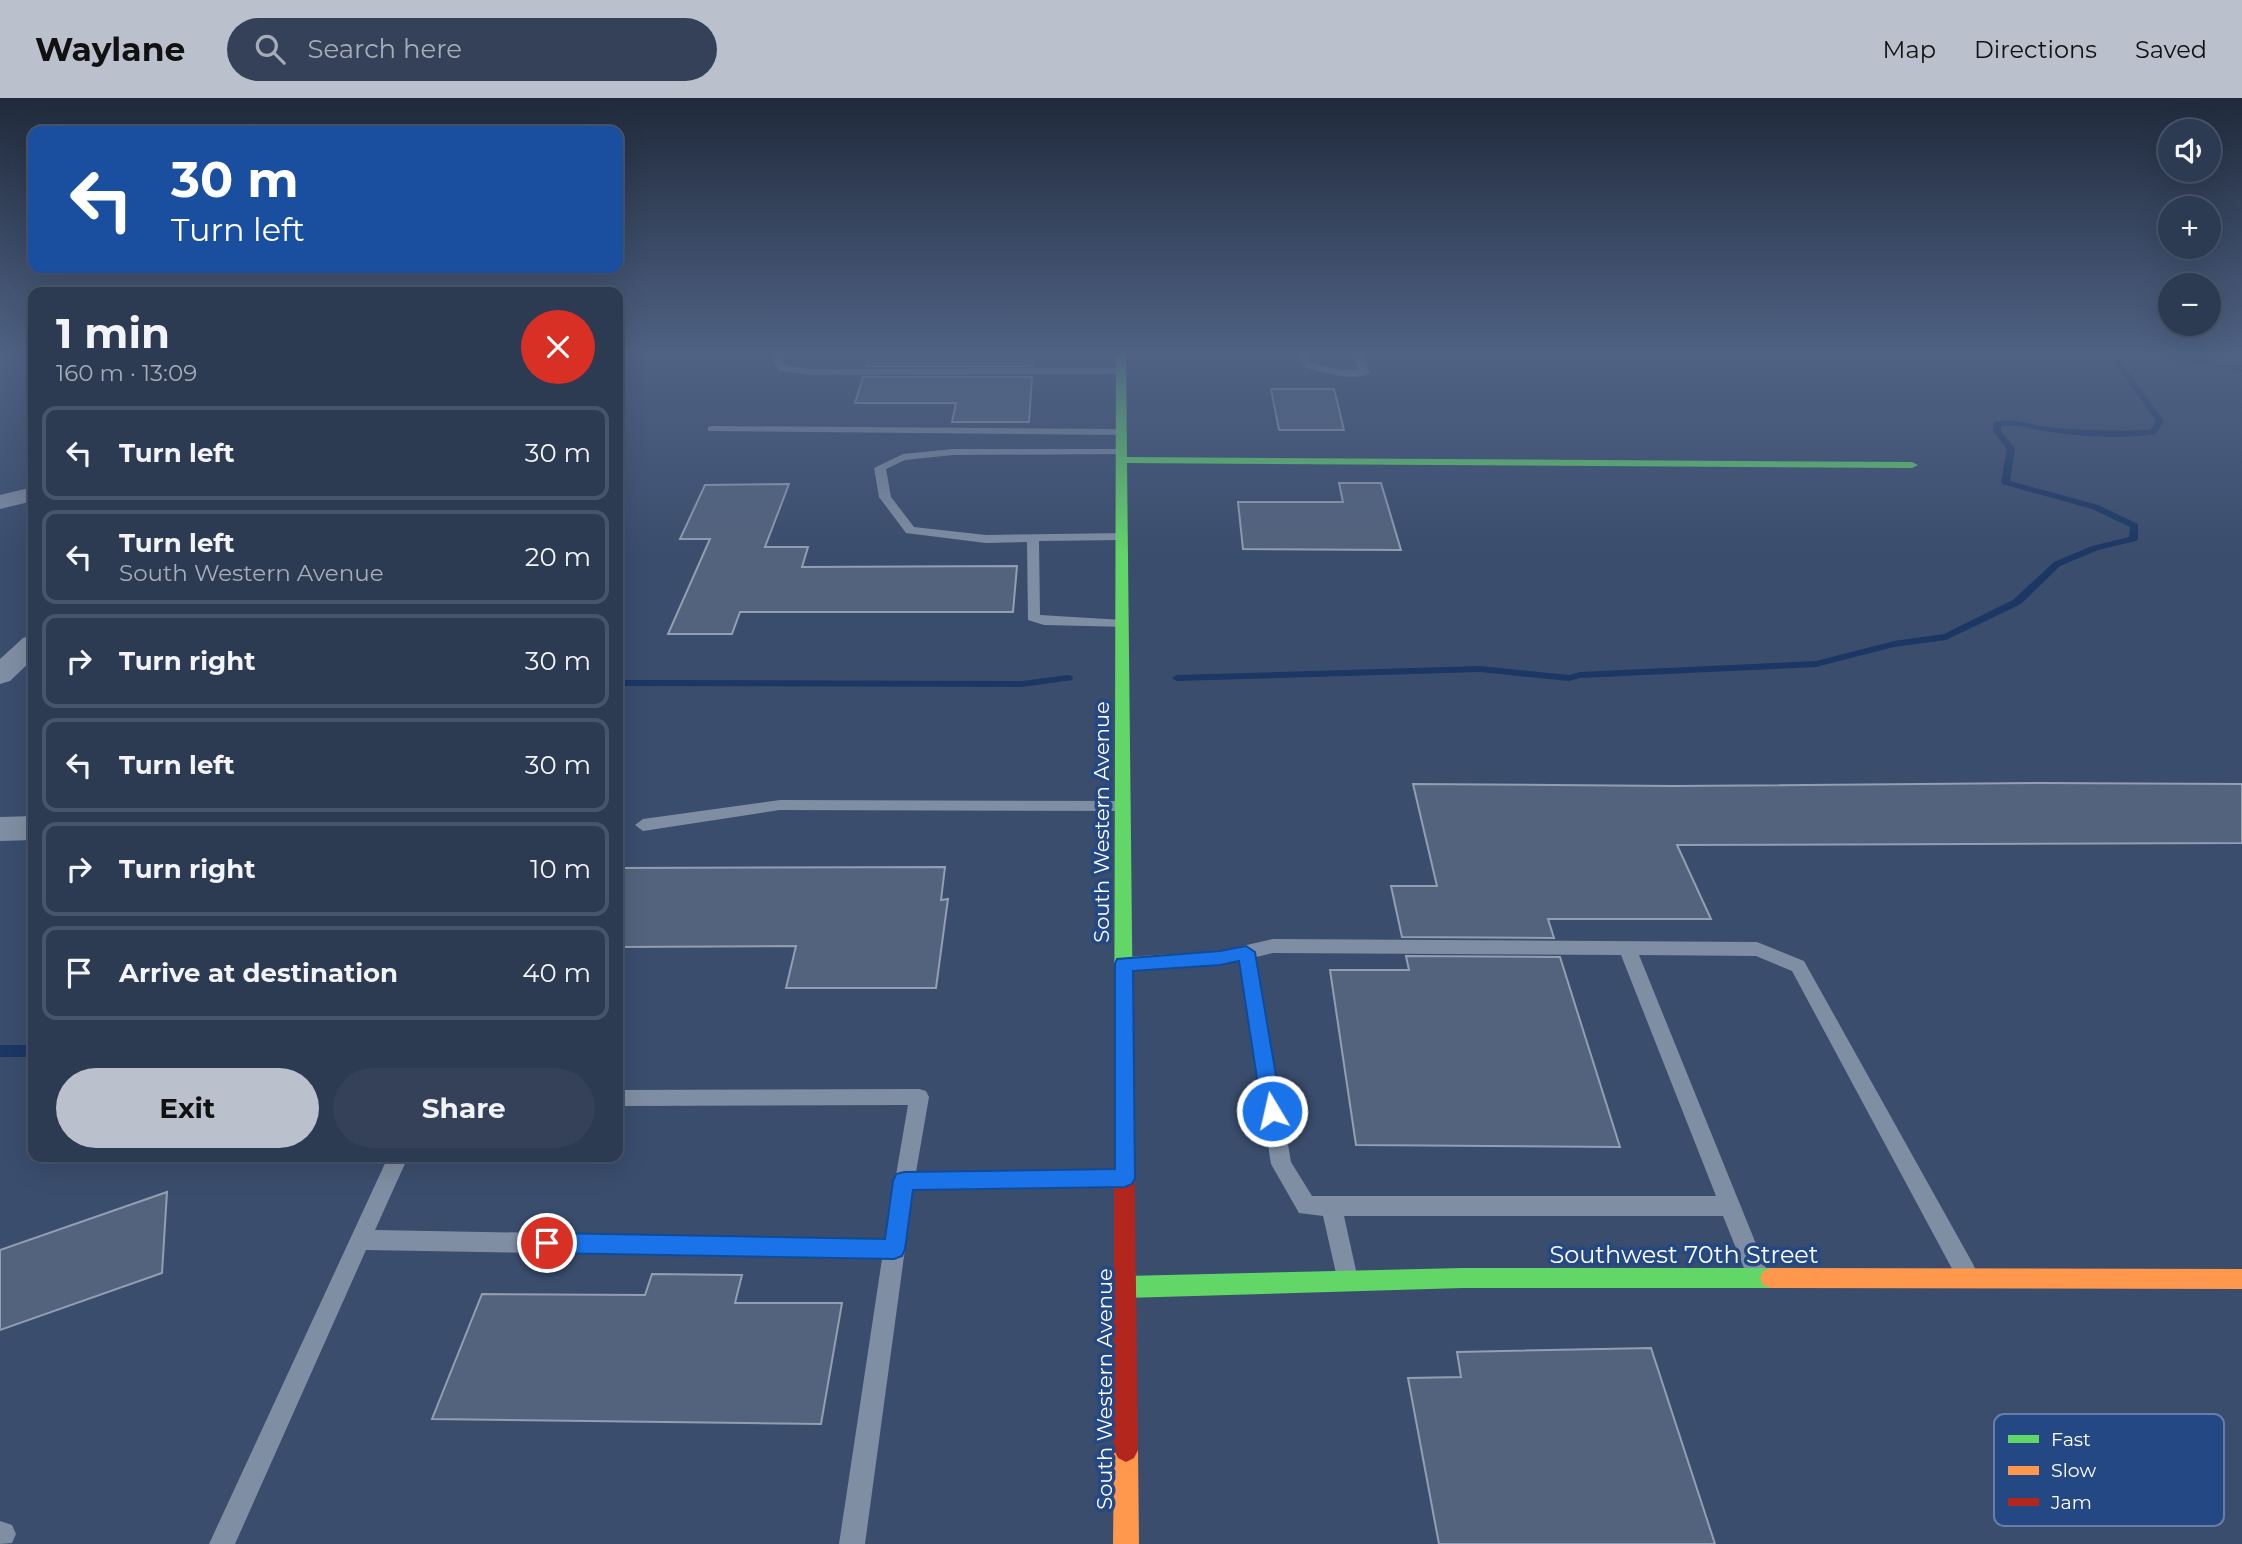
<!DOCTYPE html>
<html lang="en">
<head>
<meta charset="utf-8">
<style>
	body { margin:0; font-family:Montserrat,sans-serif; background:#344159; color:#f1f3f6; height:100vh; display:flex; flex-direction:column; font-size:26px; white-space:nowrap }
	* { box-sizing:border-box; margin:0 }
	p { font-size:23px; color:#a6adb8 }
	.icon { flex:none; width:38px; height:38px; fill:none; stroke:currentColor; stroke-width:2; stroke-linecap:round; stroke-linejoin:round }
	.map { position:relative; flex:1; overflow:hidden }
	.details { position:absolute; left:28px; top:189px; width:595px; height:875px; display:flex; flex-direction:column; background:#2c3a52; border-radius:14px; box-shadow:0 7px 28px #0002,0 0 0 2px #485469 }
	.details>* { flex:none }
	.guide { position:absolute; left:28px; top:28px; width:595px; height:147px; border-radius:14px; box-shadow:0 7px 28px #0002,0 0 0 2px #485469; background:#1a4fa0; color:#fff; overflow:hidden }
	.fabs { position:absolute; left:2158px; top:21px; display:grid; gap:14px }
	.fabs a { display:grid; place-items:center; width:63px; height:63px; border-radius:50%; background:#2c3a52; box-shadow:0 7px 28px #0002,0 0 0 2px #485469; font-size:35px }
	.pin { position:absolute; display:grid; place-items:center; width:60px; height:60px; color:#fff; margin:-30px; border:4px solid #fff; border-radius:50%; box-shadow:0 2px 7px #0007 }
	.me { position:absolute; width:77px; margin:-38px; rotate:351deg; stroke-linejoin:round; filter:drop-shadow(0 0 5px #0008) }
	.turn { display:flex; align-items:center; gap:24px; height:147px; padding:0 28px; font-size:32px }
	.turn .icon { width:91px; height:91px; stroke-width:2.5 }
	.turn b { display:block; font-size:49px; line-height:60px }
	.round { display:grid; place-items:center; flex:none; width:74px; height:74px; border-radius:37px; background:#344159 }
	.summary { display:flex; align-items:center; justify-content:space-between; height:119px; padding:0 28px }
	h1 { font-size:42px; font-weight:700; line-height:52px }
	.action { display:flex; gap:14px; margin-top:auto; padding:14px 28px }
	.action a { flex:1; height:80px; border-radius:42px; background:#bac1cc; color:#111; font-size:28px; font-weight:700; line-height:80px; text-align:center }
	.action a+a { background:#344159; color:#f1f3f6 }
	ul { padding:0; list-style:none }
	li { display:flex; align-items:center; gap:21px; height:94px; margin:0 14px 10px; padding:0 14px; border:4px solid #485469; border-radius:14px }
	li div { flex:1 }
	li b { display:block; font-size:26px }
	li em { font-style:normal }
	header { display:flex; align-items:center; gap:42px; box-sizing:border-box; height:98px; padding:0 35px; background:#bac1cc; color:#111 }
	header strong { font-size:33px }
	nav { display:flex; gap:38px; margin-inline-start:auto; font-size:24px }
	.search { width:490px; height:63px; background:#344159; display:flex; align-items:center; gap:18px; box-sizing:border-box; padding:0 24px; border-radius:38px; color:#a6adb8; font-size:26px }
	.map>svg:first-child { display:block }
	.lines { fill:none; stroke-linecap:round; stroke-linejoin:round }
	.stream { fill:#1c3764; fill-rule:evenodd }
	.building { fill:#53637d; stroke:#939eb1; stroke-width:2 }
	.lane { fill:#808ea3; fill-rule:evenodd }
	.street { fill:#808ea3; fill-rule:evenodd }
	.fast { fill:#63d668; fill-rule:evenodd }
	.slow { fill:#ff974d; fill-rule:evenodd }
	.jam { fill:#b3261e; fill-rule:evenodd }
	.route { fill:#1a73e8; stroke:#114b97; stroke-width:2 }
	.labels { text-anchor:middle; stroke-width:7; stroke-linejoin:round; paint-order:stroke }
	.street-label { font-size:21px; fill:#fff; stroke:#244883 }
	.near-street-label { font-size:24px; fill:#fff; stroke:#244883 }
	.key { fill:#244883; stroke:#667fa8; stroke-width:2 }
	.key-label { font-size:19px; fill:#fff }
</style>
</head>
<body>
<header>
<strong>Waylane</strong>
<div class="search"><svg class="icon" aria-label="search" viewBox="0 0 24 24"><circle cx="10" cy="10" r="6"/><path d="M15 15l6 6"/></svg>Search here</div>
<nav><a>Map</a><a>Directions</a><a>Saved</a></nav>
</header>
<div class="map">
<svg width="2242" height="1446" viewBox="0 0 2242 1446">
	<rect width="100%" height="100%" fill="#3a4d6d"/>
	<g class="lines">
		<path class="stream" d="M2106 254H2113L2164 323 2156 336C2122 341 2078 339 2045 333 2026 330 2021 326 2001 328V333L2015 351 2010 383 2098 407 2138 426V441L2136 443 2098 452 2060 468 2021 506 1946 542 1894 549 1816 569 1580 580 1569 583 1480 574 1177 583 1172 580 1177 577 1480 568 1569 577 1580 574 1816 563 1894 543 1944 536 2013 502 2054 464 2092 448 2129 439 2130 429 2092 411 2002 386 2001 384 2007 351 1993 333 1994 324C2017 320 2026 326 2047 329 2082 333 2116 333 2150 332L2156 323Z
			M2155 254H2170L2242 271V275Z
			M1068 577 1072 578 1073 580 1072 582 1022 589 618 588V582L1022 583Z
			M0 947H33V959H0Z"/>
	</g>
	<path class="building" d="M871 255H1033L1032 268H866Z
		M863 279H1032L1029 324H952L956 305H855Z
		M1271 291H1334L1344 332H1279Z
		M1339 385H1381L1401 452 1243 451 1238 404H1343Z
		M789 386 765 449H808L802 469 1017 468 1013 514H740L732 536H668L710 441H680L705 387Z
		M2042 685 2242 686V745L1677 747 1711 821H1548L1554 840 1402 839 1391 788H1437L1413 686 1673 688Z
		M945 769 941 802 948 801 936 890H786L796 848 618 849V770Z
		M1406 858 1560 859 1620 1049 1356 1047 1330 872H1409Z
		M167 1094 162 1175 0 1232V1152Z
		M652 1176 742 1177 735 1205H842L821 1326 432 1321 482 1196 645 1197Z
		M1651 1250 1715 1446H1439L1408 1280 1461 1279 1457 1254Z"/>
	<g class="lines">
		<path class="lane" d="M774 254H784L781 261 786 268 811 271 1121 270 1126 273 1121 276 811 277 780 273 771 261Z
			M1297 254H1307L1310 265 1343 272H1359L1352 254H1362L1370 275C1353 285 1321 273 1303 269Z
			M712 328 1122 331 1127 334 1122 337 708 333V329Z
			M953 351H1126L1127 353 1122 356 953 357 905 362 886 371 891 399 914 429 986 437 1126 435 1128 438 1122 442 1039 443 1040 517 1123 522 1128 523V529L1044 527 1028 522 1027 444 986 445 906 435 879 399 874 370 903 356Z
			M780 702 1123 703 1131 708 1123 713 780 712 643 733 635 727 643 721Z
			M1273 841 1757 844 1804 863 1973 1166 1976 1173 1973 1180 1965 1183 1957 1180 1792 873 1756 858 1639 857 1767 1173 1764 1180 1756 1183 1748 1180 1723 1118H1344L1357 1177 1354 1184 1346 1187 1338 1184 1323 1118 1299 1115 1271 1066 1239 863 1220 867 1124 873 1118 871 1115 866 1118 861 1124 859 1220 853ZM1273 855 1621 857 1716 1098H1312L1291 1064 1256 859Z
			M919 991 926 993 929 999 916 1074 1119 1071 1126 1073 1129 1080 1126 1087 1119 1089 913 1092 865 1446H839L882 1161 366 1152 235 1446H209L388 1059H408L375 1132 885 1141 908 1007 618 1008V992Z
			M0 1423 12 1427 16 1436 12 1445 0 1446Z"/>
		<path class="street" d="M33 389V403L0 411V397Z
			M33 537V561L10 583 0 586V561L23 540Z
			M33 718V742L0 743V719Z"/>
		<path class="fast" d="M1116 254H1126L1127 359 1912 364 1918 367 1912 370 1127 365 1134 1027 1131 1033 1124 1036 1117 1033 1114 1027Z
			M1463 1170H1771L1779 1173 1782 1180 1779 1187 1771 1190H1463L1125 1200 1117 1196 1114 1189 1117 1182 1125 1178Z"/>
		<path class="slow" d="M1771 1170 2242 1171V1191L1771 1190 1763 1187 1760 1180 1763 1173Z
			M1126 1340 1134 1344 1138 1352 1139 1446H1113L1114 1352 1118 1344Z"/>
		<path class="jam" d="M1124 1018 1131 1021 1134 1027 1138 1352 1134 1360 1126 1364 1118 1360 1114 1352V1027L1117 1021Z"/>
	</g>
	<linearGradient id="sky" x2="0" y2="1"><stop stop-color="#202a3c"/><stop offset="0.56" stop-color="#4f6284"/><stop offset="1" stop-color="#4f6284" stop-opacity="0"/></linearGradient>
	<rect width="2242" height="457" fill="url(#sky)"/>
	<path class="route" d="M1246 848 1255 854 1282 1013 1279 1019 1272 1022 1265 1019 1262 1013 1239 863 1220 867 1133 873 1135 1080 1132 1086 1125 1089 913 1092 905 1151 902 1158 894 1161 547 1155 539 1153 536 1145 539 1138 547 1135 885 1141 893 1083 896 1076 904 1074 1115 1071V866L1117 861 1220 853Z"/>
	<g class="labels">
		<g class="street-label">
			<text transform="translate(1102 724) rotate(-90)" y="7">South Western Avenue</text>
			<text transform="translate(1105 1291) rotate(-90)" y="7">South Western Avenue</text>
		</g>
		<g class="near-street-label">
			<text x="1684" y="1165">Southwest 70th Street</text>
		</g>
	</g>
	<rect x="1994" y="1316" width="230" height="112" rx="10" class="key"/>
	<rect x="2008" y="1337" width="31" height="8" fill="#63d668"/>
	<rect x="2008" y="1368" width="31" height="9" fill="#ff974d"/>
	<rect x="2008" y="1400" width="31" height="8" fill="#b3261e"/>
	<g class="key-label">
		<text x="2051" y="1348">Fast</text>
		<text x="2051" y="1379">Slow</text>
		<text x="2051" y="1411">Jam</text>
	</g>
</svg>
<div class="fabs">
<a><svg class="icon" aria-label="sound" viewBox="0 0 24 24"><path d="M4 9h4l5-4v14l-5-4H4zM17 9q2 3 0 6"/></svg></a>
<a>+</a>
<a>−</a>
</div>
<div class="pin" style="left:547px;top:1145px;background:#d93025"><svg class="icon" aria-label="arrive" viewBox="0 0 24 24"><path d="M6 21V4h12l-3 4 3 4H6"/></svg></div>
<svg class="me" style="left:1272px;top:1013px" viewBox="-20 -20 40 40"><circle r="17" fill="#1a73e8" stroke="#fff" stroke-width="3"/><path d="M0-11L8 9 0 5-8 9z" fill="#fff"/></svg>
<div class="guide">
<div class="turn"><svg class="icon" aria-label="left" viewBox="0 0 24 24"><path d="M17 20v-9H6M10 6l-5 5 5 5"/></svg><div><b>30 m</b>Turn left</div></div>
</div>
<section class="details">
<div class="summary"><div><h1>1 min</h1><p>160 m · 13:09</p></div><a class="round" style="background:#d93025;color:#fff"><svg class="icon" aria-label="close" viewBox="0 0 24 24"><path d="M6 6l12 12M18 6L6 18"/></svg></a></div>
<ul>
<li><svg class="icon" aria-label="left" viewBox="0 0 24 24"><path d="M17 20v-9H6M10 6l-5 5 5 5"/></svg><div><b>Turn left</b></div><em>30 m</em></li>
<li><svg class="icon" aria-label="left" viewBox="0 0 24 24"><path d="M17 20v-9H6M10 6l-5 5 5 5"/></svg><div><b>Turn left</b><p>South Western Avenue</p></div><em>20 m</em></li>
<li><svg class="icon" aria-label="right" viewBox="0 0 24 24"><path d="M7 20v-9h11M14 6l5 5-5 5"/></svg><div><b>Turn right</b></div><em>30 m</em></li>
<li><svg class="icon" aria-label="left" viewBox="0 0 24 24"><path d="M17 20v-9H6M10 6l-5 5 5 5"/></svg><div><b>Turn left</b></div><em>30 m</em></li>
<li><svg class="icon" aria-label="right" viewBox="0 0 24 24"><path d="M7 20v-9h11M14 6l5 5-5 5"/></svg><div><b>Turn right</b></div><em>10 m</em></li>
<li><svg class="icon" aria-label="arrive" viewBox="0 0 24 24"><path d="M6 21V4h12l-3 4 3 4H6"/></svg><div><b>Arrive at destination</b></div><em>40 m</em></li>
</ul>
<div class="action"><a>Exit</a><a>Share</a></div>
</section>
</div>
</body>
</html>
